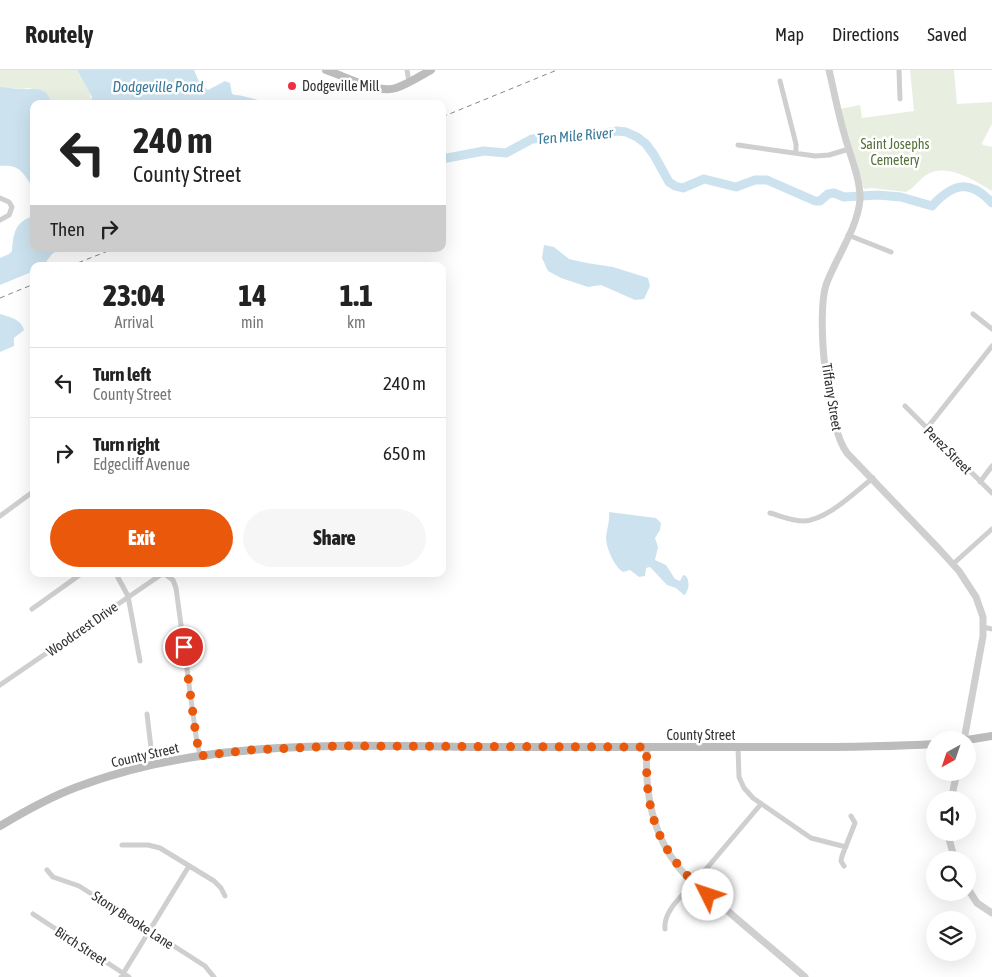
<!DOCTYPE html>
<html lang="en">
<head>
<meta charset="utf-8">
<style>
	body { margin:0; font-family:"Asap Condensed",sans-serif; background:#f6f6f6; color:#222; height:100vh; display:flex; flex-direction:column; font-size:19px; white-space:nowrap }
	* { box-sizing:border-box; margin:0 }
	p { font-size:16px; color:#767676 }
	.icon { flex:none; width:28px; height:28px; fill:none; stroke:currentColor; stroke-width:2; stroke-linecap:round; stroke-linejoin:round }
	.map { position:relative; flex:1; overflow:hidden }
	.details { position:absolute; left:30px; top:192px; width:416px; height:315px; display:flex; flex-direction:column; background:#fff; border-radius:10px; box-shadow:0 5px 20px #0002 }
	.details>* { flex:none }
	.guide { position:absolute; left:30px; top:30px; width:416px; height:152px; border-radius:10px; box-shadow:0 5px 20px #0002; background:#fff; color:#222; overflow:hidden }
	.needle { width:32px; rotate:220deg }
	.fabs { position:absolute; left:926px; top:661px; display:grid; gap:10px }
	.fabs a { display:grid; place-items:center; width:50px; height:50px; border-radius:50%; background:#fff; box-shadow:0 5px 20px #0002; font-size:25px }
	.pin { position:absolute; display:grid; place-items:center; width:42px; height:42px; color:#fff; margin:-21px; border:2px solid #fff; border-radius:50%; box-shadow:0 1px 5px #0007 }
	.me { position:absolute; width:55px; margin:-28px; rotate:311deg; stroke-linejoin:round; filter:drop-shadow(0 0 4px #0008) }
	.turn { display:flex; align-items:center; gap:18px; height:105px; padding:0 20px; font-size:22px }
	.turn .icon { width:65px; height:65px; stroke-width:2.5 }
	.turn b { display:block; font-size:35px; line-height:42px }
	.then { display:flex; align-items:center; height:48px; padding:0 20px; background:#0003; gap:10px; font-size:19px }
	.eta { display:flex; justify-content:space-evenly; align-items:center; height:85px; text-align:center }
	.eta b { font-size:30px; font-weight:800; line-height:35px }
	.button { display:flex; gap:10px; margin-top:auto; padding:10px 20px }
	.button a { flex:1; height:58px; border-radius:30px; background:#ea580c; color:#fff; font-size:20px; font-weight:800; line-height:58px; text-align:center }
	.button a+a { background:#f6f6f6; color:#222 }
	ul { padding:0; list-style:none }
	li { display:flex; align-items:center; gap:15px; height:70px; padding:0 20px; border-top:1px solid #e0e0e0 }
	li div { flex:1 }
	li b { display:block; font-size:19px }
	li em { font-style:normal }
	header { display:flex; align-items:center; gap:30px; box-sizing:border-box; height:70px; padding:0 25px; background:#fff; border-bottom:1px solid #e0e0e0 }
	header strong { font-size:24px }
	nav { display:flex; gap:28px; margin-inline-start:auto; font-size:18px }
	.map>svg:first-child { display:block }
	.green { fill:#e9efe0 }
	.water { fill:#cce3ef }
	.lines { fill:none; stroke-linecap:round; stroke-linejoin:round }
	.river { stroke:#cce3ef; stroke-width:9 }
	.minor { stroke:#cfcfcf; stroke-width:5 }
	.tertiary { stroke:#cfcfcf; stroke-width:7 }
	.secondary { stroke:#bcbcbc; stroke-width:8 }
	.rail { stroke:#878787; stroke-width:1; stroke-dasharray:5 4; stroke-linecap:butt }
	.route { stroke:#ea580c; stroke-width:9; stroke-dasharray:0 16.2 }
	.poi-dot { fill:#ef2e43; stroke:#fff; stroke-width:2 }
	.labels { text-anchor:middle; stroke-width:5; stroke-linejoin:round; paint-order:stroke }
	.poi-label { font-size:14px; fill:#323232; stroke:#fff; text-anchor:start }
	.park-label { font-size:14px; fill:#57713c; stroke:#fff }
	.street-label { font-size:14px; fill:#323232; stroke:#fff }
	.water-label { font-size:15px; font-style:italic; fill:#3a799a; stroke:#fff }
</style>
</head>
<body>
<header>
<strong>Routely</strong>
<nav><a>Map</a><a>Directions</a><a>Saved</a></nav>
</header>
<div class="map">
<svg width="992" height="907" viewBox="0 0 992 907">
	<rect width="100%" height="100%" fill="#fff"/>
	<path class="green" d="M0 0H77C81 11 95 22 89 34H51L50 29 30 18 23 19 0 17Z
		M910 0H954L957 34 992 32V54L982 73 983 75 992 77V121C975 111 948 93 928 104 920 108 915 118 906 122L871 118 864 119 840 39 860 35 862 48 914 41Z"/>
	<path class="water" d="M77 0H194L200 14 208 20 225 11 230 13 232 24 240 27V34H89L92 27Z
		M0 17C7 17 14 19 21 19 34 20 48 15 51 34H34V118C22 103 21 94 0 96Z
		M34 146V179H60L52 184 43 196H34V201L0 215V188L9 184 12 181C13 164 15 151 34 146Z
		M544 175 554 177 569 189 587 193 613 197 648 208 650 216 644 229 635 230 601 215 588 217 561 208 548 201 542 188Z
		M0 244C10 247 21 249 24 260L14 268V276L0 282Z
		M609 442 656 448 661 453 660 460 655 468 658 477 655 490 666 495 675 509 680 511 683 505 686 506C690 512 689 519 685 525H684L676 518 667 515 650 497 646 498 645 506 639 507 630 500 623 502C614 496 606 478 606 467 607 458 610 451 609 442Z"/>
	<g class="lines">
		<path class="river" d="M230 29 240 30 256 34
			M442 89 484 81 506 83 532 69 593 65 617 61 626 62 637 67 646 74 654 85 669 112 675 116 683 118 704 109 736 117 755 110H767L815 131H820L828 124 834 123 844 127 878 125 901 127 932 136C953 113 970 109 992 133"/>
		<path class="minor" d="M407 0 409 12
			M899 0 900 29
			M780 11 796 74V83
			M738 75 815 86 829 85 849 79
			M0 128 9 132 12 137 9 145 0 150
			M848 165 891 182
			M973 244 992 259
			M905 336 992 423
			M927 358 992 276
			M980 412 992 396
			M770 443C781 446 792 451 804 451 827 450 855 422 873 408
			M0 446 34 421
			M953 494 992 459
			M116 504 128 526 140 591
			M32 539 81 504
			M983 557 992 559
			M0 615 162 504 166 505 173 510 176 518 196 666 200 686
			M147 644 153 695
			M738 677 739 707 744 718 753 728 811 768 846 777
			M122 775H148L160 778 214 811 221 818 225 826
			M844 796 841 791 842 786 855 753 851 746
			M47 800 53 807 79 816 149 860 205 896 214 907
			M701 805 761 734
			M33 844 129 907
			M665 859C663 841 683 825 694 813
			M121 907 189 796"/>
		<path class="tertiary" d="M829 0C834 21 838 43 844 63 849 83 861 109 860 130 857 160 836 187 826 215 816 246 827 357 847 383L939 479 959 501 976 527 983 547V566L964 670
			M647 677C644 725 653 772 688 808 701 820 715 831 729 842 754 864 780 885 805 907
			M951 730 957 702
			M947 762 955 790
			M968 819 977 833 992 843"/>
		<path class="secondary" d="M326 0C344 6 378 24 396 18 408 14 420 6 431 0
			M967 670 992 666
			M0 756C25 741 50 727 77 717 209 667 353 676 492 677 574 677 657 677 740 677 805 677 870 678 935 674"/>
		<path class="rail" d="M442 47 557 0
			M70 196 113 179
			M0 228 34 214"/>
	</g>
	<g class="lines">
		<path class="route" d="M184 577 196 666 200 686 250 680 338 676 647 677C644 742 657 782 708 825"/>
	</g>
	<circle class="poi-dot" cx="292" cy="16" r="5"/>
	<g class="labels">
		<g class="poi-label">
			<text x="302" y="21">Dodgeville Mill</text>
		</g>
		<g class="park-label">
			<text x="895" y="79">Saint Josephs<tspan x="895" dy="16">Cemetery</tspan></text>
		</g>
		<g class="street-label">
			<text transform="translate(832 327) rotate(81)" y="5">Tiffany Street</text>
			<text transform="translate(948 380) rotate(45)" y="5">Perez Street</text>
			<text transform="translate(82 559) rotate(-35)" y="5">Woodcrest Drive</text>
			<text x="701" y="670">County Street</text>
			<text transform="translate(145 685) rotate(-13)" y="5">County Street</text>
			<text transform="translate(133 850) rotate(33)" y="5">Stony Brooke Lane</text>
			<text transform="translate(81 876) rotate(33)" y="5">Birch Street</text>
		</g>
		<g class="water-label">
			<text x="158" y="22">Dodgeville Pond</text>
			<text transform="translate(575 66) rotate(-5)" y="5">Ten Mile River</text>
		</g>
	</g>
</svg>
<div class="fabs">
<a><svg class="needle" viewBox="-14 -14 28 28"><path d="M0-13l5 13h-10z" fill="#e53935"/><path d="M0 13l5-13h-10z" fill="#767676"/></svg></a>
<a><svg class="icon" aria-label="sound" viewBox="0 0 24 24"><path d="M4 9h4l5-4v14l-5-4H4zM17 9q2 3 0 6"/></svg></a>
<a><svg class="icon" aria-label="search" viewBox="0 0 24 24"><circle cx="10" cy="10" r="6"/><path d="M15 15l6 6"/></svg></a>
<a><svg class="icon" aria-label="layers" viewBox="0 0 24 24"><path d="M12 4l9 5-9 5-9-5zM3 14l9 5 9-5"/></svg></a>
</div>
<div class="pin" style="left:184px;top:577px;background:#d93025"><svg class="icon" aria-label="arrive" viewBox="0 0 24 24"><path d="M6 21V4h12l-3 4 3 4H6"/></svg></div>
<svg class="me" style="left:708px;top:825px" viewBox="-20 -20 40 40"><circle r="19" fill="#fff"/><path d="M0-13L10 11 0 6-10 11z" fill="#ea580c"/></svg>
<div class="guide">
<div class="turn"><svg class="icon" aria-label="left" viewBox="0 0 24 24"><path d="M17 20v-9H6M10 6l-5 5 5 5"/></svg><div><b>240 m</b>County Street</div></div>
<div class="then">Then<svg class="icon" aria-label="right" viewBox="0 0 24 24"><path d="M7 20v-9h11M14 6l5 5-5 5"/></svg></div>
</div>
<section class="details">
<div class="eta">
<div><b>23:04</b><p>Arrival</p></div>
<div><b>14</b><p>min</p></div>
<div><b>1.1</b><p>km</p></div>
</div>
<ul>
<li><svg class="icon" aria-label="left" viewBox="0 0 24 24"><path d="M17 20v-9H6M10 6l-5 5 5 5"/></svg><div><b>Turn left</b><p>County Street</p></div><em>240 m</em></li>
<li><svg class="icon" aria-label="right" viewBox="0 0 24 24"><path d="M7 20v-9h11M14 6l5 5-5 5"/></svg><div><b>Turn right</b><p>Edgecliff Avenue</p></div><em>650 m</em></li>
</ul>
<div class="button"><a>Exit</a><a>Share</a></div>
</section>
</div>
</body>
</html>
